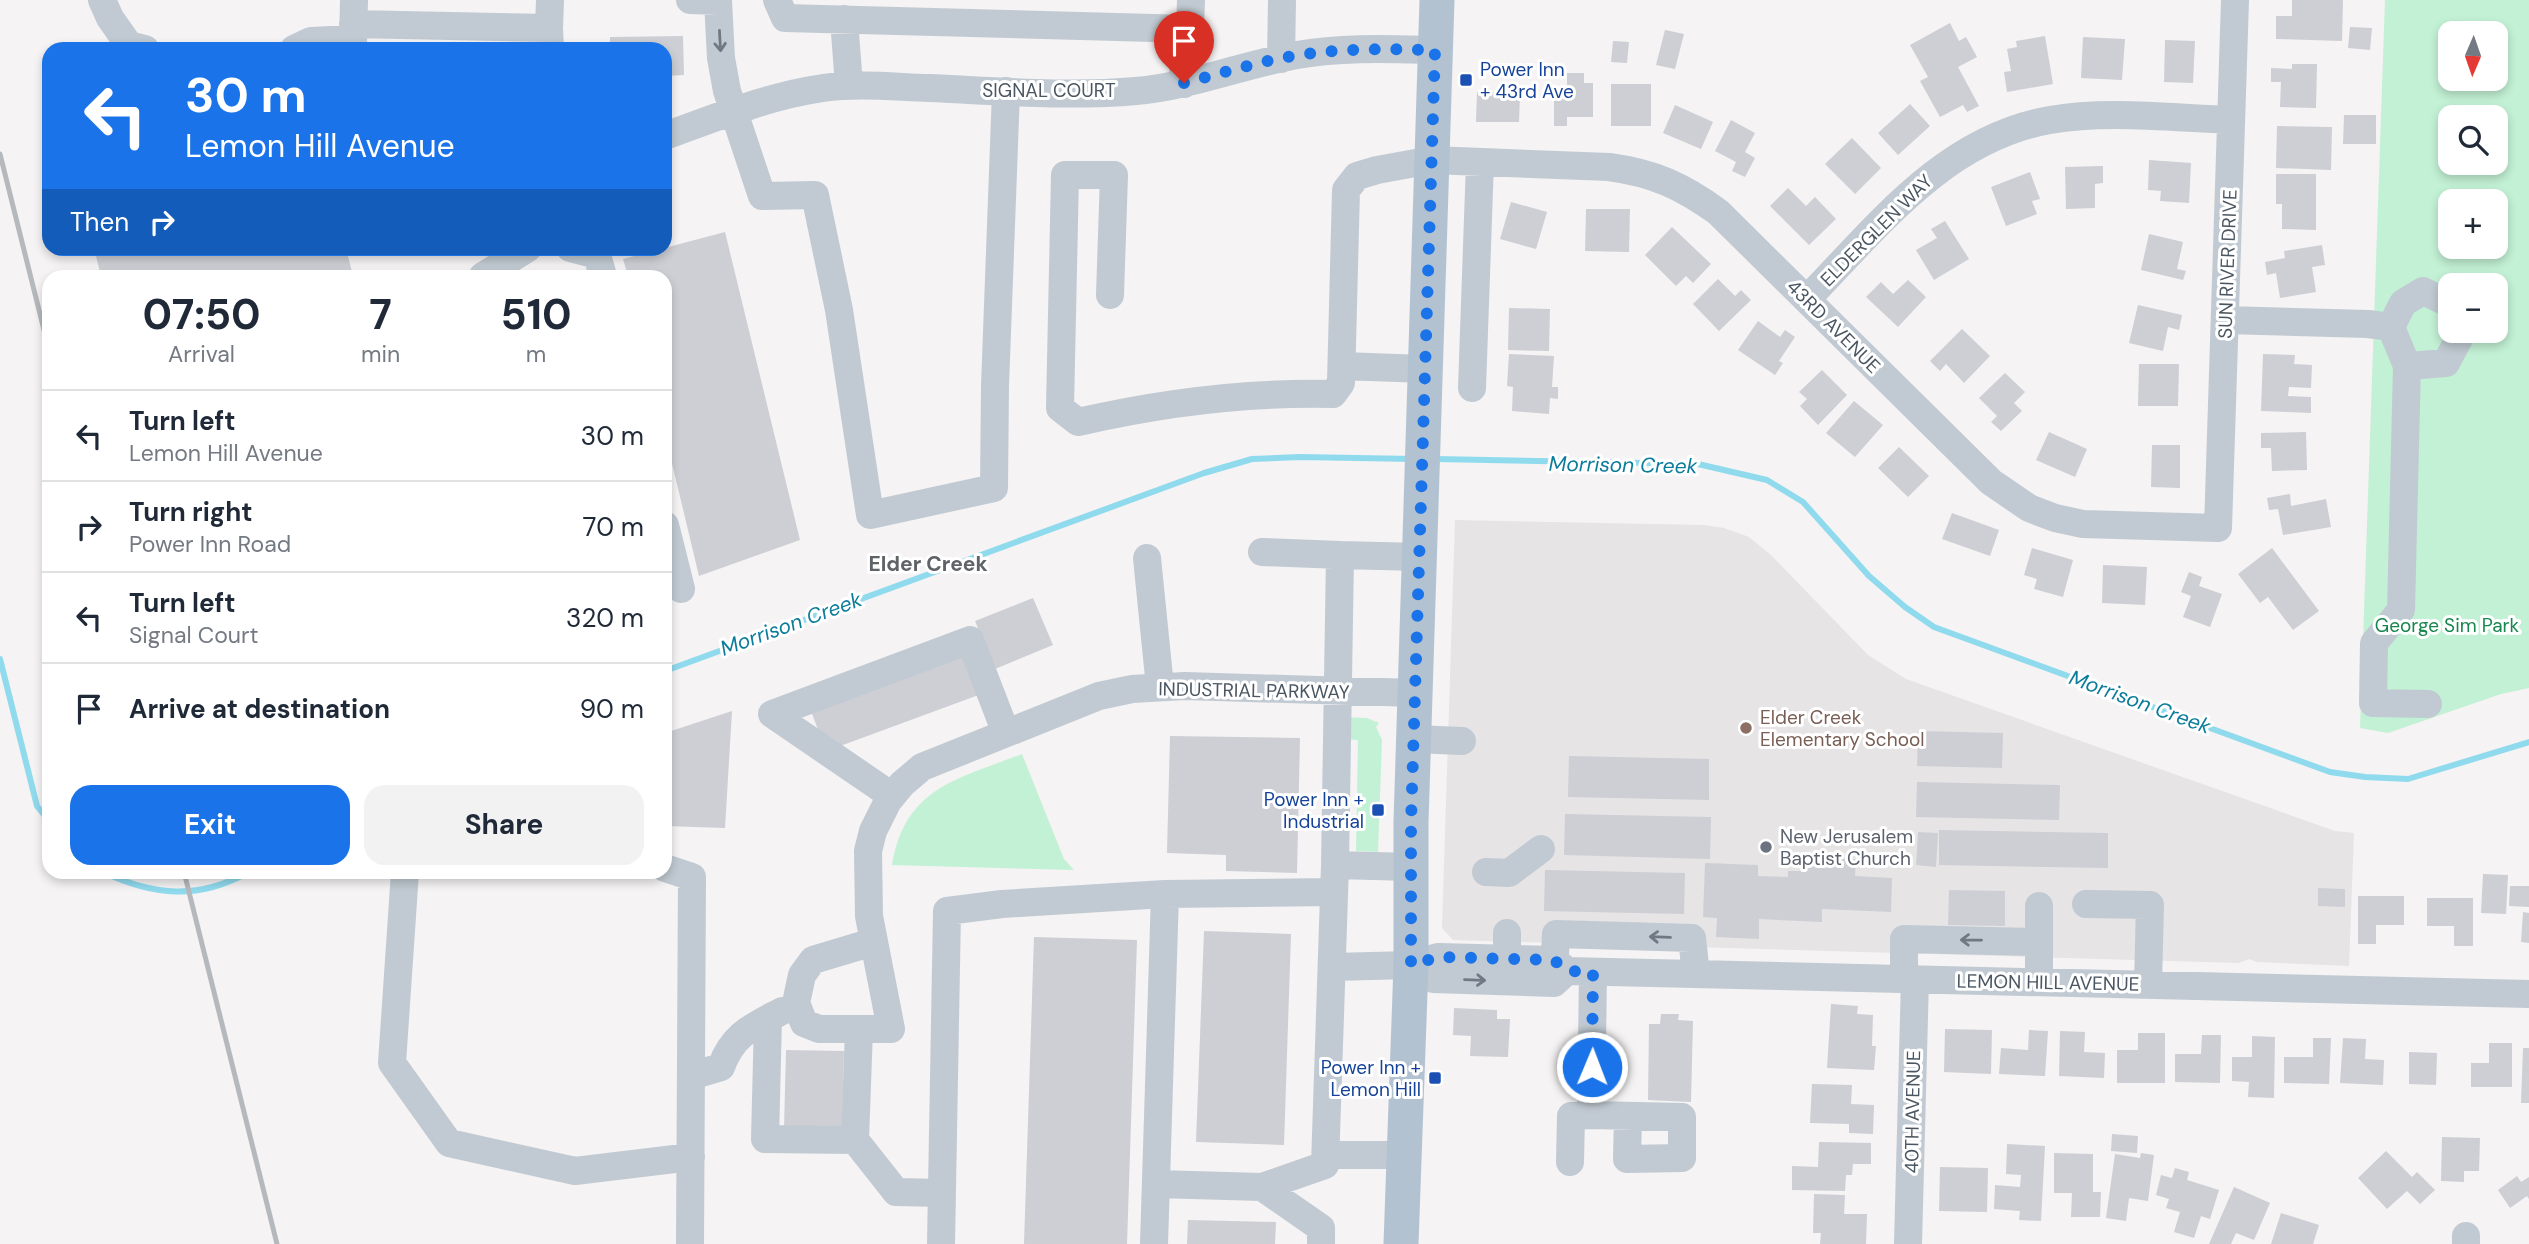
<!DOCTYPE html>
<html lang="en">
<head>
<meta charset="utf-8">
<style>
	body { margin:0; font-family:"DM Sans",sans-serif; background:#f2f2f3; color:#1f2937; height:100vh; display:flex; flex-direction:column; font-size:26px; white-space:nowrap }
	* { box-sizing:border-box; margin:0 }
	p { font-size:23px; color:#747a83 }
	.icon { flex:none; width:38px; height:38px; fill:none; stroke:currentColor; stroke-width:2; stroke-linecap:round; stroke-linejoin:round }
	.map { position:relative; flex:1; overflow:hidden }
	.panel { position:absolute; left:42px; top:270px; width:630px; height:609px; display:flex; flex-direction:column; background:#fff; border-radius:21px; box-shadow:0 4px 10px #0003 }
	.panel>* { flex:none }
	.top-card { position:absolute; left:42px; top:42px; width:630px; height:214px; border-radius:21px; box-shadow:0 4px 10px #0003; background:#1a73e8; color:#fff; overflow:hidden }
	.needle { width:46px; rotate:182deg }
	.tools { position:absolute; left:2438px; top:21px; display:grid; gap:14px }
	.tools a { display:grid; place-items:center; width:70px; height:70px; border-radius:14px; background:#fff; box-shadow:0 4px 10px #0003; font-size:35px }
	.pin { position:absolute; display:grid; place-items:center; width:60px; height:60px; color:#fff; margin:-72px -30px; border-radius:50% 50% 50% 0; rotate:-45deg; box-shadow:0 0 7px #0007 }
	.pin .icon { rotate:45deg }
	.me { position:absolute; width:77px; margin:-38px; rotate:1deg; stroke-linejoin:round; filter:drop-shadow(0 0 5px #0008) }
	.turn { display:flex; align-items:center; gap:24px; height:147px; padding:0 28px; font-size:32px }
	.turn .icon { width:91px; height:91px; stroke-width:2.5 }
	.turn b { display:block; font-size:49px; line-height:60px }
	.then { display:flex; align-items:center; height:66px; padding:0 28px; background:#0003; gap:14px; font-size:26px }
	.eta { display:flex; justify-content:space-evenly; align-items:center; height:119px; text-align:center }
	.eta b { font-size:42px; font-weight:700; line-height:49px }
	.action { display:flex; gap:14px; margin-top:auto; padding:14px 28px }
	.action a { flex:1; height:80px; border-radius:21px; background:#1a73e8; color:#fff; font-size:28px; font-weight:700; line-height:80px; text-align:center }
	.action a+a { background:#f2f2f3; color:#1f2937 }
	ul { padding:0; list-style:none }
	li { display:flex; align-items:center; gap:21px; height:91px; padding:0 28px; border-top:2px solid #e0e1e3 }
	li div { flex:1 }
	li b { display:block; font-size:26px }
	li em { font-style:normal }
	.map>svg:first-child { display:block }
	.education { fill:#e6e4e5 }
	.green { fill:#c3f1d5; fill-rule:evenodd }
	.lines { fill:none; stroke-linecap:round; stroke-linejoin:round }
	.stream { stroke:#90daee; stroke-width:6 }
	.building { fill:#cdcfd5 }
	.minor { stroke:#c1cad2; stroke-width:28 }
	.major { stroke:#b3c2d1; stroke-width:35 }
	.rail { stroke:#b5b8bd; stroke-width:5 }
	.oneway { stroke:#6e7983 }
	.route { stroke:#1a73e8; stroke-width:12; stroke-dasharray:0 21.6 }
	.transit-dot { fill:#1a4fb4; stroke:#fff; stroke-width:2.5 }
	.education-dot { fill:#8d6e63; stroke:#fff; stroke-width:2.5 }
	.worship-dot { fill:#6b7280; stroke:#fff; stroke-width:2.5 }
	.labels { text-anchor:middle; stroke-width:6; stroke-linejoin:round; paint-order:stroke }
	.transit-label { font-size:19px; fill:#164399; stroke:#fff; text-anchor:end }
	.street-label { font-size:19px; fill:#4a5661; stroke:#fff }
	.park-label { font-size:19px; fill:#17864f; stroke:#fff }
	.education-label { font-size:19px; fill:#785e54; stroke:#fff; text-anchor:start }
	.worship-label { font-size:19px; fill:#5b616d; stroke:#fff; text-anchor:start }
	.water-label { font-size:21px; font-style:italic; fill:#0c7c9b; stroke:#fff }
	.neighbourhood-label { font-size:21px; font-weight:bold; fill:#5f6368; stroke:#fff }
</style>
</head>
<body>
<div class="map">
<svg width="2529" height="1244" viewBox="0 0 2529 1244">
	<rect width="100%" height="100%" fill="#f5f3f3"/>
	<path class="education" d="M1455 520 1704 525 1724 528 1749 537 1772 556 1868 655 1906 679 2335 831 2354 833 2349 966 2257 962 2249 959 2239 963 1453 940 1442 928Z"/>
	<path class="green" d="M2385 0H2529V688L2501 694 2388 733 2360 728ZM2450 33H2496V79H2450ZM2450 117H2496V163H2450ZM2450 201H2496V247H2450ZM2450 285H2496V331H2450Z
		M1341 717 1367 718 1379 723 1376 727 1382 740 1378 852 1356 851 1358 740 1342 739Z
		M1022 754 1064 859 1074 870 892 865C905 787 958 779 1022 754Z"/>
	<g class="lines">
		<path class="stream" d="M1435 459 1698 464 1767 480 1803 502 1869 576 1905 607 1934 627 2330 772 2365 777 2408 779 2529 742
			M0 659 37 806 49 821
			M665 671 1204 473 1252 459 1300 457 1413 459
			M103 872C154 896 198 900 249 872"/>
	</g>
	<path class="building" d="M2292 0H2343L2342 41 2276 39V16H2292Z
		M1950 23 1959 41 1966 37 1977 57 1958 67 1979 106 1967 112 1963 105 1940 117 1920 81 1928 77 1910 45Z
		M2350 27 2372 28 2370 50 2348 48Z
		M1665 30 1684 34 1675 69 1656 65Z
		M683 36 684 75 665 76V49H610V37Z
		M2045 36 2053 84 2007 92 2004 72 2011 71 2007 49 2017 47 2016 41Z
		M2083 37 2125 39 2122 80 2081 78Z
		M2165 40 2195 41 2193 83 2164 82Z
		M1613 41 1629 42 1627 63 1611 62Z
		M2292 64H2317L2316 108 2280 107 2281 82H2271V68L2292 69Z
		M1567 73H1584V83H1593V117H1567V126H1554V87H1567Z
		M1611 84H1651V126H1611Z
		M1477 92 1520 93 1519 122H1476Z
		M1910 104 1930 126 1898 155 1878 133Z
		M1675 105 1713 122 1701 149 1663 133Z
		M2344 115H2376V144H2343Z
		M1731 120 1755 133 1745 152 1755 158 1745 177 1732 171 1736 162 1715 151Z
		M2277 126 2332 127 2331 170 2276 168Z
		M1852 138 1881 168 1855 194 1825 164Z
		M2149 160 2191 163 2189 203 2160 201 2161 191 2148 190Z
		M2103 166V183L2095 184V208L2066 209 2065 167Z
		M2030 172 2040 199 2032 201 2037 214 2006 226 1991 187Z
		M2276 174H2316V230L2282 229V204H2276Z
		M1788 188 1806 206 1815 197 1836 219 1809 245 1770 206Z
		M1511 202 1547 212 1536 249 1500 239Z
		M1586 209H1630L1629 252 1585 251Z
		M1945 221 1969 259 1934 280 1916 250 1937 238 1931 229Z
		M1672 227 1711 264 1693 283 1686 276 1676 286 1645 255Z
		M725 232 800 540 699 576 665 434V276H628L623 259Z
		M2149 234 2183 242 2177 269 2186 271 2183 280 2141 270Z
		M2322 245 2325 265 2312 267 2316 292 2280 298 2276 273 2267 275 2265 262 2285 258 2284 251Z
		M94 248H346L353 276H101Z
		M1718 279 1735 296 1741 290 1751 300 1719 331 1693 304Z
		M1908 280 1926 297 1898 327 1866 297 1881 282 1893 294Z
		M2138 305 2182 315 2179 330 2168 327 2163 351 2129 343Z
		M1509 308 1550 309 1549 351 1508 350Z
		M1758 321 1780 337 1785 330 1795 337 1779 361 1783 363 1775 375 1738 350Z
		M1962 329 1990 356 1964 383 1946 364 1940 371 1930 361Z
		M1509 354 1554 356 1552 387H1558V399L1550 398 1549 414 1512 411 1513 387 1507 386Z
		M2263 354 2295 355 2294 364 2312 365 2311 388 2289 387 2288 396 2311 397V413L2261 411Z
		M2139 364H2179L2178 406H2138Z
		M1822 370 1847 395 1818 425 1800 406 1807 399 1799 392Z
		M2005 373 2025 392 2014 403 2022 411 2001 431 1991 422 1997 416 1979 398Z
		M1854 401 1883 425 1855 457 1826 433Z
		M2049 432 2087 449 2075 477 2036 460Z
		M2306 432 2307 470 2272 471 2271 448H2261V433Z
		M2152 445H2180V488L2151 487Z
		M1899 447 1929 476 1908 497 1878 468Z
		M2290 494 2291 506 2326 499 2331 527 2283 535 2278 509 2269 510 2267 498Z
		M1952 513 1999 530 1990 556 1942 539Z
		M2032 548 2073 560 2063 597 2034 589 2037 579 2024 575Z
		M2272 548 2319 611 2293 630 2268 597 2260 603 2238 574Z
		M2103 565 2147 567 2145 605 2102 603Z
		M2189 572 2202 577 2199 586 2222 594 2210 627 2183 617 2191 596 2181 592Z
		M1033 598 1053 645 995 669 975 621Z
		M963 655 984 693 832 749 823 743 811 711Z
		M732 711 725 828 665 826V733Z
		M1918 731 2003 733 2002 768 1917 766Z
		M1170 736 1300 738 1297 873 1226 871V855L1167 853Z
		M1569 756 1709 759V800L1568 797Z
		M1917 782 2060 785 2059 820 1916 817Z
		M1565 814 1711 817 1710 859 1564 855Z
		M1939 830 2108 833V868L1939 865Z
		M1918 832 1938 833 1936 867 1916 865Z
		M1800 857 1856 859 1855 876 1892 878 1891 912 1822 909V922L1759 919V939L1716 937 1717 918 1703 917 1705 863 1758 865V876L1788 877V871H1800Z
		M1545 870 1685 873 1684 914 1544 911Z
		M2483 874 2508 875 2506 914 2481 913Z
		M2510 886H2529V907L2509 906Z
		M2318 888 2345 889V907L2318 906Z
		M1949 890 2005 891V926L1948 925Z
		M2358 896H2404V925H2376V944H2358Z
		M2427 898H2473V946H2454V926H2427Z
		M2523 912 2529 913V943L2521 942Z
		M1204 931 1291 934 1284 1145 1196 1142Z
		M1034 937 1137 940 1127 1244H1024Z
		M1831 1004 1858 1006 1857 1014 1873 1015 1872 1046H1876L1874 1070 1827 1068Z
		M1454 1008 1497 1010V1019H1510L1508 1057 1470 1056 1471 1036 1453 1035Z
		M1661 1014H1679L1678 1020 1693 1021 1691 1102 1648 1100 1649 1024H1660Z
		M1945 1029 1992 1030 1991 1074 1944 1072Z
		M2029 1030 2048 1031 2045 1076 1999 1074 2001 1048 2028 1050Z
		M2060 1031 2085 1032 2084 1052 2105 1053 2104 1078 2059 1076Z
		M2138 1033H2165V1083H2117V1050H2138Z
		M2202 1035H2221L2220 1083 2175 1082V1054H2201Z
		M2252 1036 2275 1037 2274 1098 2248 1097 2249 1082 2232 1081V1057H2252Z
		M2313 1038H2331L2329 1084 2284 1083V1057H2313Z
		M2343 1038 2366 1039 2365 1059 2384 1060 2383 1085 2340 1083Z
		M2489 1043H2512V1087H2471V1063H2489Z
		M2523 1048H2529V1103H2521Z
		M786 1050 844 1051 842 1130 784 1129Z
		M2409 1052 2437 1053 2436 1085 2409 1084Z
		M1812 1084 1852 1085 1851 1104 1874 1105 1873 1134 1849 1133V1124L1810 1123Z
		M2112 1134 2138 1136 2137 1153 2111 1151Z
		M2442 1137 2480 1138 2479 1171H2464V1182L2441 1181Z
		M1819 1142 1871 1143V1164H1853L1852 1175H1846L1845 1191 1792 1190V1166L1818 1167Z
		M2007 1144 2045 1146 2041 1221 2019 1220 2020 1211 1994 1209 1995 1185 2020 1187 2021 1175 2006 1174Z
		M2386 1151 2412 1177 2417 1172 2435 1190 2420 1204 2407 1191 2387 1209 2358 1178Z
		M2054 1153 2093 1154V1192H2101L2100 1217H2071L2072 1193H2054Z
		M2141 1153 2154 1155 2148 1201 2129 1198 2126 1221 2106 1218 2115 1154 2140 1158Z
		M1940 1167 1988 1168 1987 1212 1939 1211Z
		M2175 1168 2189 1172 2187 1180 2219 1190 2210 1219 2201 1216 2194 1238 2174 1232 2180 1212 2166 1208 2169 1199 2156 1195 2161 1175 2172 1178Z
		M2517 1176 2521 1182 2529 1177V1199L2527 1196 2510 1208 2498 1190Z
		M2234 1187 2270 1203 2254 1240 2236 1233 2231 1244H2209Z
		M1814 1194 1845 1195 1844 1214H1867L1866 1244H1820L1821 1233H1813Z
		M2281 1213 2319 1225 2313 1244H2271Z
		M1188 1220 1276 1222 1275 1244H1187Z"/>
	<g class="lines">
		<path class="minor" d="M102 0 110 18 129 45 145 49
			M690 0 718 1 721 58 727 91 762 196 815 195 839 310 870 515 994 488 995 386 1006 91
			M777 0 785 18 1190 29
			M844 19 849 86
			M353 24 549 28 550 49
			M549 28 550 0
			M353 43 354 0
			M294 49 311 41 353 39
			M1281 59 1282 0
			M1184 84 1182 41 1190 29 1191 0
			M665 136C717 117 768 96 823 88 858 83 894 87 929 88 997 91 1068 97 1136 91 1191 86 1243 65 1297 55 1343 47 1389 49 1435 50
			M570 248 597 255 603 276
			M483 276 528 248
			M1110 295 1114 175H1065L1060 408 1078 422C1161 403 1248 392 1333 394L1341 383 1346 190 1357 176 1377 170 1432 160 1609 167C1654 173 1682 186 1718 212L1991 482 2029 508 2055 518 2083 524 2218 528 2235 0
			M1807 299C1877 227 1945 138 2050 120 2106 110 2174 118 2231 120
			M2225 320 2368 324 2391 327 2407 366 2401 610 2374 643 2373 703 2428 704
			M2391 327 2403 303 2423 291 2450 304
			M1342 366 1425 369
			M2407 366 2446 363 2462 333 2461 331
			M1472 388 1480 162
			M665 525 681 589
			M1262 552 1340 555
			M1147 558 1160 687
			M1414 739 1462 741
			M892 796 772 714 970 640 1006 733
			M1411 867 1335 865 1340 555 1420 557
			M665 868 692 877 690 1244
			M405 872 392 1063 449 1143 575 1171 691 1157
			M1486 872 1509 873 1541 849
			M1165 894 1334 892
			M2086 904 2150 905 2148 985
			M873 942 813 960 802 975 796 1003 804 1023 819 1029H891L869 916 868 851 873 831 888 801 902 784 922 767 1099 696 1132 689 1185 686 1415 693
			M1507 959V933
			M1411 965 1433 979 1554 983 1567 971
			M1332 967 1411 965 1438 957 1554 960 1567 971 2529 994
			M1593 972 1591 1115 1682 1117V1158L1627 1159 1628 1116
			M1554 976 1556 934 1692 938 1696 974
			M1904 979V939L2039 942
			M2039 982V906
			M768 1019 765 1139 855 1140 859 1029
			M691 1076 721 1067C733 1034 752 1027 782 1011
			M855 1140 896 1192 942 1193
			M1326 1155H1404
			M1570 1162 1571 1116 1591 1115
			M1156 1184 1262 1187 1325 1165 1335 865
			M1262 1187 1321 1228V1244
			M941 1244 947 911 1002 904 1165 894 1154 1244
			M1908 1244 1915 979
			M2466 1244V1236"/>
		<path class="major" d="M1401 1244 1411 965V822L1437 0"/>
		<path class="rail" d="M0 154 49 350
			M184 872 277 1244"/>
	</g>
	<defs><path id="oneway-shaft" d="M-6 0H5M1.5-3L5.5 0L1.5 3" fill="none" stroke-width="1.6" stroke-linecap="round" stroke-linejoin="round" transform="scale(1.75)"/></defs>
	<g class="oneway">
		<use href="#oneway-shaft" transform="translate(720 41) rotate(87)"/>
		<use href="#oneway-shaft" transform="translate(1660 937) rotate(-178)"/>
		<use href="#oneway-shaft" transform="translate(1971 940) rotate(-179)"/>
		<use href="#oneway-shaft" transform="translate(1475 980) rotate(2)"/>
	</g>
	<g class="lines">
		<path class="route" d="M1184 83C1222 73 1260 61 1300 55 1345 48 1390 49 1435 50L1411 822V965L1438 957 1554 960 1567 971 1593 972 1592 1067"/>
	</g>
	<g class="transit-dot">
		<rect x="1459" y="73" width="14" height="14" rx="3.5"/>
		<rect x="1371" y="803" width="14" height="14" rx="3.5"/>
		<rect x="1428" y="1071" width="14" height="14" rx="3.5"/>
	</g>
	<circle class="education-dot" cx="1746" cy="728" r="7"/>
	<circle class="worship-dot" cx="1766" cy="847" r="7"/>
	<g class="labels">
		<g class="transit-label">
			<text x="1480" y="76" text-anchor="start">Power Inn<tspan x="1480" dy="22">+ 43rd Ave</tspan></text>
			<text x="1364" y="806">Power Inn +<tspan x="1364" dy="22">Industrial</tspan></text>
			<text x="1421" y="1074">Power Inn +<tspan x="1421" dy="22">Lemon Hill</tspan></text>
		</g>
		<g class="street-label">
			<text x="1049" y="97">SIGNAL COURT</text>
			<text transform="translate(1876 230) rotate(-45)" y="7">ELDERGLEN WAY</text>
			<text transform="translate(2227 264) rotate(-88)" y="7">SUN RIVER DRIVE</text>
			<text transform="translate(1834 326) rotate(45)" y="7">43RD AVENUE</text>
			<text transform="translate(1254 690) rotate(1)" y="7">INDUSTRIAL PARKWAY</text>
			<text transform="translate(2048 982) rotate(1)" y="7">LEMON HILL AVENUE</text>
			<text transform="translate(1912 1112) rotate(-89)" y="7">40TH AVENUE</text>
		</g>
		<g class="park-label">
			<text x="2447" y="632">George Sim Park</text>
		</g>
		<g class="education-label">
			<text x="1760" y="724">Elder Creek<tspan x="1760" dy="22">Elementary School</tspan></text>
		</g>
		<g class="worship-label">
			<text x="1780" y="843">New Jerusalem<tspan x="1780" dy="22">Baptist Church</tspan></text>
		</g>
		<g class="water-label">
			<text transform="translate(1623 465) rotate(1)" y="7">Morrison Creek</text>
			<text transform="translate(791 624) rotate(-20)" y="7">Morrison Creek</text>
			<text transform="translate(2140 702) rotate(20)" y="7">Morrison Creek</text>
		</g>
		<g class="neighbourhood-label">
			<text x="928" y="571">Elder Creek</text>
		</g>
	</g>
</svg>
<div class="tools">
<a><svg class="needle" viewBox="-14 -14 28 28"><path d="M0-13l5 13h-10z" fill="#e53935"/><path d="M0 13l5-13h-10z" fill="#747a83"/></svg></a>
<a><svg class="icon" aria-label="search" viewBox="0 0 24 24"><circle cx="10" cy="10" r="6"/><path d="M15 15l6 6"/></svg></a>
<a>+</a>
<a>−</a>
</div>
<div class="pin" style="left:1184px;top:83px;background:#d93025"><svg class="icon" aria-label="arrive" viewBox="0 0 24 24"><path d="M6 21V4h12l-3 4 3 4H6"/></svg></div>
<svg class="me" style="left:1592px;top:1067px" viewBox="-20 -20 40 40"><circle r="17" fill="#1a73e8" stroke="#fff" stroke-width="3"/><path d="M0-11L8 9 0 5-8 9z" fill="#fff"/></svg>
<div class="top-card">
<div class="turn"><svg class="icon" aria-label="left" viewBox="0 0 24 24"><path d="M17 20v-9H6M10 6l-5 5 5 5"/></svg><div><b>30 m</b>Lemon Hill Avenue</div></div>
<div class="then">Then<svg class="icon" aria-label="right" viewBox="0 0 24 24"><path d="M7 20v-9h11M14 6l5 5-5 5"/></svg></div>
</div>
<section class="panel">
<div class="eta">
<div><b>07:50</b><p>Arrival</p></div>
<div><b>7</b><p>min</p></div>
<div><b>510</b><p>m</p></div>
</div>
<ul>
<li><svg class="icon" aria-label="left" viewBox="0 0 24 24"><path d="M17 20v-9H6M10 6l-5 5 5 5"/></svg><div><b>Turn left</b><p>Lemon Hill Avenue</p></div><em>30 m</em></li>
<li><svg class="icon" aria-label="right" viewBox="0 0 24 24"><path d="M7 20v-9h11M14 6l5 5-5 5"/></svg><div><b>Turn right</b><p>Power Inn Road</p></div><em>70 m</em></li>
<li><svg class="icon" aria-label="left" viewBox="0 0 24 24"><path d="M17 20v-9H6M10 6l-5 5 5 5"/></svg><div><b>Turn left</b><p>Signal Court</p></div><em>320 m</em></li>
<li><svg class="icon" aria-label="arrive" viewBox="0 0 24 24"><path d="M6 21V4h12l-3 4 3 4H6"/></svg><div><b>Arrive at destination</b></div><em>90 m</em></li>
</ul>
<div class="action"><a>Exit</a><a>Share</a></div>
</section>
</div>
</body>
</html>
